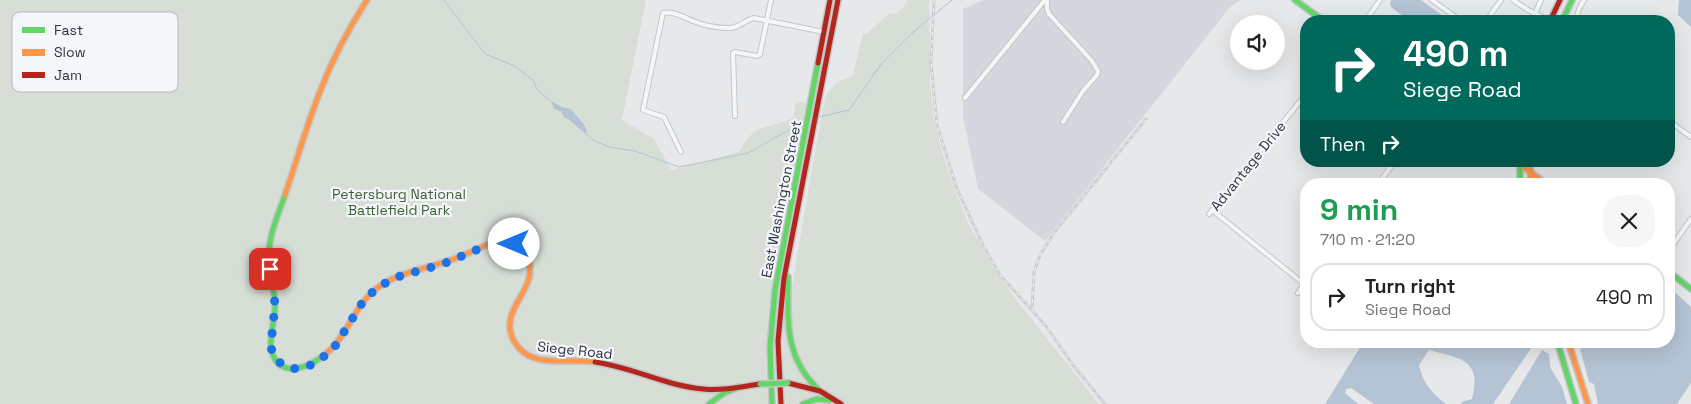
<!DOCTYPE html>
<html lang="en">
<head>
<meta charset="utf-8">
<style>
	body { margin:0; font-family:"Space Grotesk",sans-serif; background:#f6f6f6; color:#222; height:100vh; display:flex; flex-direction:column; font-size:19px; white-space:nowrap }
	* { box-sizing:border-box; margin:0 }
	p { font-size:16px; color:#767676 }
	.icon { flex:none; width:28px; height:28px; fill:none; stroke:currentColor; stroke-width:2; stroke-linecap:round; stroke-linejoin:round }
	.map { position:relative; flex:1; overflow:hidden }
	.details { position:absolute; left:1300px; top:178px; width:375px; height:170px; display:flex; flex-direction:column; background:#fff; border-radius:20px; box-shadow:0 5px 20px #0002 }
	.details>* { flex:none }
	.guide { position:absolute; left:1300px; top:15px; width:375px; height:152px; border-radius:20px; box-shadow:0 5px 20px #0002; background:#00695c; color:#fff; overflow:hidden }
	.fabs { position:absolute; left:1230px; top:15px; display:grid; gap:10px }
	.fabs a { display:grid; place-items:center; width:55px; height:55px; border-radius:50%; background:#fff; box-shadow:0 5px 20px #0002; font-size:25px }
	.pin { position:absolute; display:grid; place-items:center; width:42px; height:42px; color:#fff; margin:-21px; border-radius:10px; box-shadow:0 2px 8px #0006 }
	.me { position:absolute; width:55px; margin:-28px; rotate:270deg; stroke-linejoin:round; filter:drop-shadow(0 0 4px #0008) }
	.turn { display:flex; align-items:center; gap:18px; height:105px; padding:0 20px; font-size:22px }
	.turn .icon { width:65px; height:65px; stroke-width:2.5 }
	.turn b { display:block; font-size:35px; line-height:42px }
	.then { display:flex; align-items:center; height:48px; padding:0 20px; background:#0003; gap:10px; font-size:19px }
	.round { display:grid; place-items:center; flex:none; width:52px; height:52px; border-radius:20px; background:#f6f6f6 }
	.head { display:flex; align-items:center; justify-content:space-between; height:85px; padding:0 20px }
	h1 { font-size:30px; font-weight:800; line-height:38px; color:#1e9e55 }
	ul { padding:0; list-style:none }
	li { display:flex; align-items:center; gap:15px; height:68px; margin:0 10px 8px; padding:0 10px; border:2px solid #e0e0e0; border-radius:20px }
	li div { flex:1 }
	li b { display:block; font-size:19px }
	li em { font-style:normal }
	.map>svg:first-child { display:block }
	.built { fill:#d4d7dd }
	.green { fill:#d6ded6 }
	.water { fill:#b4c4d5 }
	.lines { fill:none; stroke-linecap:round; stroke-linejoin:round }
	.stream { stroke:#b4c4d5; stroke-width:1 }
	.street-casing { stroke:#c4c6c8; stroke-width:6 }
	.fast-casing { stroke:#c4c6c8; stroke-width:8 }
	.slow-casing { stroke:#c4c6c8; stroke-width:8 }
	.jam-casing { stroke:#c4c6c8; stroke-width:8 }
	.street { stroke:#f5f6f7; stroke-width:4 }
	.fast { stroke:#63d668; stroke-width:5 }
	.slow { stroke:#ff974d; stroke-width:5 }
	.jam { stroke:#b3261e; stroke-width:5 }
	.rail-casing { stroke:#cecfd2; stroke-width:3 }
	.rail { stroke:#f4f6f9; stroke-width:1; stroke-dasharray:4; stroke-linecap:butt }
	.fast-bridge-casing { stroke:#c4c6c8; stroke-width:8; stroke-linecap:butt }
	.fast-bridge { stroke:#63d668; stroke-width:5 }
	.route { stroke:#1a73e8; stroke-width:9; stroke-dasharray:0 16.2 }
	.labels { text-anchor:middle; stroke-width:4.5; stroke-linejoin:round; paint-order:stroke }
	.street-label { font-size:14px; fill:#2b3445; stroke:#f4f6f9 }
	.park-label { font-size:14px; fill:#3f6138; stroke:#f4f6f9 }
	.key { fill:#f4f6f9; stroke:#b8bcc3; stroke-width:1 }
	.key-label { font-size:14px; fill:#2b3445 }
</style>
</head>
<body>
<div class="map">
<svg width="1691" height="404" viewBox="0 0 1691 404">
	<rect width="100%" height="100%" fill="#e6e8ea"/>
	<path class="built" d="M984 0H1241L1230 7 1045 241 978 189 963 116V9Z"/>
	<path class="green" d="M0 0H646L622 120 654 139 671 170 739 152C743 145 749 135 756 131 768 124 782 125 794 117L795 105 798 101 806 103 769 307C766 340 765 371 768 404H0Z
		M907 0H929L930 82 934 122 944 158 956 193 968 223 993 267 1020 305 1099 404H786L783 374V311L789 305 817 140 826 95 836 83 853 75 863 33H867L889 14C899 14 903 9 907 0Z"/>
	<path class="water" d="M1391 0H1421L1450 21H1410L1392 8 1390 5Z
		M1679 0H1691V27L1678 15Z
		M551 101 562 107 571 109C577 118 585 122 587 132L585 133 568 119 564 118 562 112 554 109Z
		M1669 287 1691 307V383L1677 404H1598L1594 384 1589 382 1580 349 1586 341H1669Z
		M1364 341H1536L1493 404H1462L1461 402 1472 399C1482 359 1461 359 1429 350L1419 365C1423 384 1432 393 1446 404H1374L1351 388 1346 389 1345 393 1358 404H1325Z
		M1542 350 1549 354 1550 367 1562 387 1567 404H1509Z"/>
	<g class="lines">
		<path class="stream" d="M444 0 485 54 515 66 534 81 537 90 553 103
			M935 14 952 0
			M819 117 849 110 881 64 909 36 931 17
			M584 132 593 140 609 147 635 151 679 167 748 153 805 121"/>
		<g class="street-casing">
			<path id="street" d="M1047 0V8L1049 14 1092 61 1098 71 1097 75 1083 91 1063 122
				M1432 0 1461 21
				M1513 0 1528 10 1550 21
				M1535 14 1541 0
				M1365 21 1380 0
				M1486 21 1501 0
				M1576 21 1579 9 1584 0
				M965 98 1045 0
				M735 116 733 53 735 52 757 56 760 54 771 0
				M1669 121 1691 137
				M681 152 664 117 643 110 663 13C674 11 683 17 693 21 703 25 718 28 728 28 738 29 745 20 754 18L824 32
				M1378 184 1395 161
				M1212 210 1304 284
				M1209 214 1306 94
				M1669 250 1691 219
				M1298 293 1306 281"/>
		</g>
		<g class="fast-casing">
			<path id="fast" d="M1295 0 1324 21
				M1562 21 1572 0
				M1520 161V184
				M285 195C278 215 268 237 269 258 270 275 275 291 275 307 275 320 270 333 271 345 274 379 305 370 323 356
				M1669 272 1691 289
				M788 277C788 322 784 358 820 391
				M1557 341 1576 404
				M709 404 724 393 739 387
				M772 404 770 347 775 290 818 63
				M803 404 817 399 830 400"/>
		</g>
		<g class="slow-casing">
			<path id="slow" d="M1516 161 1546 184
				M1530 161 1531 184
				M285 195C297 160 307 124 321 89 333 58 349 28 367 0
				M1568 341 1588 404
				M323 356C348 338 354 303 380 286 403 270 433 268 459 257 479 249 507 230 525 252 530 259 531 270 529 278 525 294 511 307 510 323 509 332 513 341 519 348 536 368 571 358 595 362"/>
		</g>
		<g class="jam-casing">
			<path id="jam" d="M1550 21 1560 0
				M818 63 830 0
				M595 362C632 367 666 386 703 389 722 391 741 387 760 384
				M788 383 820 391 841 404
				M781 404 778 341 784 278 838 0"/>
		</g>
		<use href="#street" class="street"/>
		<use href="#fast" class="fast"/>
		<use href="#slow" class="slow"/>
		<use href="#jam" class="jam"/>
		<g class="rail-casing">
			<path id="rail" d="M934 0 931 62 937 125 957 189 983 245 1000 275 1046 326 1073 365 1105 404
				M1032 311 1034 272 1040 255 1054 233 1146 119"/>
		</g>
		<use href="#rail" class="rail"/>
		<g class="fast-bridge-casing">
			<path id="fast-bridge" d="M760 384 788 383"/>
		</g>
		<use href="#fast-bridge" class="fast-bridge"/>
	</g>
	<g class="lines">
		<path class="route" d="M270 269 275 304 271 345 272 353 282 365 296 369 311 365 332 351 364 300 378 287 397 277 443 264 495 242H506L514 244"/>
	</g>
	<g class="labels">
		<g class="street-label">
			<text transform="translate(1248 166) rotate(-51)" y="5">Advantage Drive</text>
			<text transform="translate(781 199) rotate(-79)" y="5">East Washington Street</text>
			<text transform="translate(575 350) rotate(6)" y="5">Siege Road</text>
		</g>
		<g class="park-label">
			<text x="399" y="199">Petersburg National<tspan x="399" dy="16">Battlefield Park</tspan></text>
		</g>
	</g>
	<rect x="12" y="12" width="166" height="80" rx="8" class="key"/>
	<rect x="22" y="27" width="23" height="6" fill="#63d668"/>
	<rect x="22" y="49" width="23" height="7" fill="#ff974d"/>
	<rect x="22" y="72" width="23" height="6" fill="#b3261e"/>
	<g class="key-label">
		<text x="54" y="35">Fast</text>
		<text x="54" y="57">Slow</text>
		<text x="54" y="80">Jam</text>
	</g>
</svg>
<div class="fabs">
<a><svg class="icon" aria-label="sound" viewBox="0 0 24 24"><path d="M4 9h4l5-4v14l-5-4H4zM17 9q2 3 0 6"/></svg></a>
</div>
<div class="pin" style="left:270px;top:269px;background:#d93025"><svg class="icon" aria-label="arrive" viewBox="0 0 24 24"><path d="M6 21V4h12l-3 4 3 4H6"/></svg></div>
<svg class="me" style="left:514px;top:244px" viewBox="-20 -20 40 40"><circle r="19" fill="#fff"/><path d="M0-13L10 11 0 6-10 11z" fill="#1a73e8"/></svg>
<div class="guide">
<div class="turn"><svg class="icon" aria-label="right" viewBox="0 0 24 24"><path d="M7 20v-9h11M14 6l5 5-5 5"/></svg><div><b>490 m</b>Siege Road</div></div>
<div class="then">Then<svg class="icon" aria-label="right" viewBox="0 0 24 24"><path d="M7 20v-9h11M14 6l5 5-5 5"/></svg></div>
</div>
<section class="details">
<div class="head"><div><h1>9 min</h1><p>710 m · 21:20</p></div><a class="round"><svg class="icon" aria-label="close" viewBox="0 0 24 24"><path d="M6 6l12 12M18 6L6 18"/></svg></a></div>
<ul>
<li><svg class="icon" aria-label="right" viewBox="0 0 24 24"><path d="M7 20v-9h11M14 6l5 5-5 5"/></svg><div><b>Turn right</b><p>Siege Road</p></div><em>490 m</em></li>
</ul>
</section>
</div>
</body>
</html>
